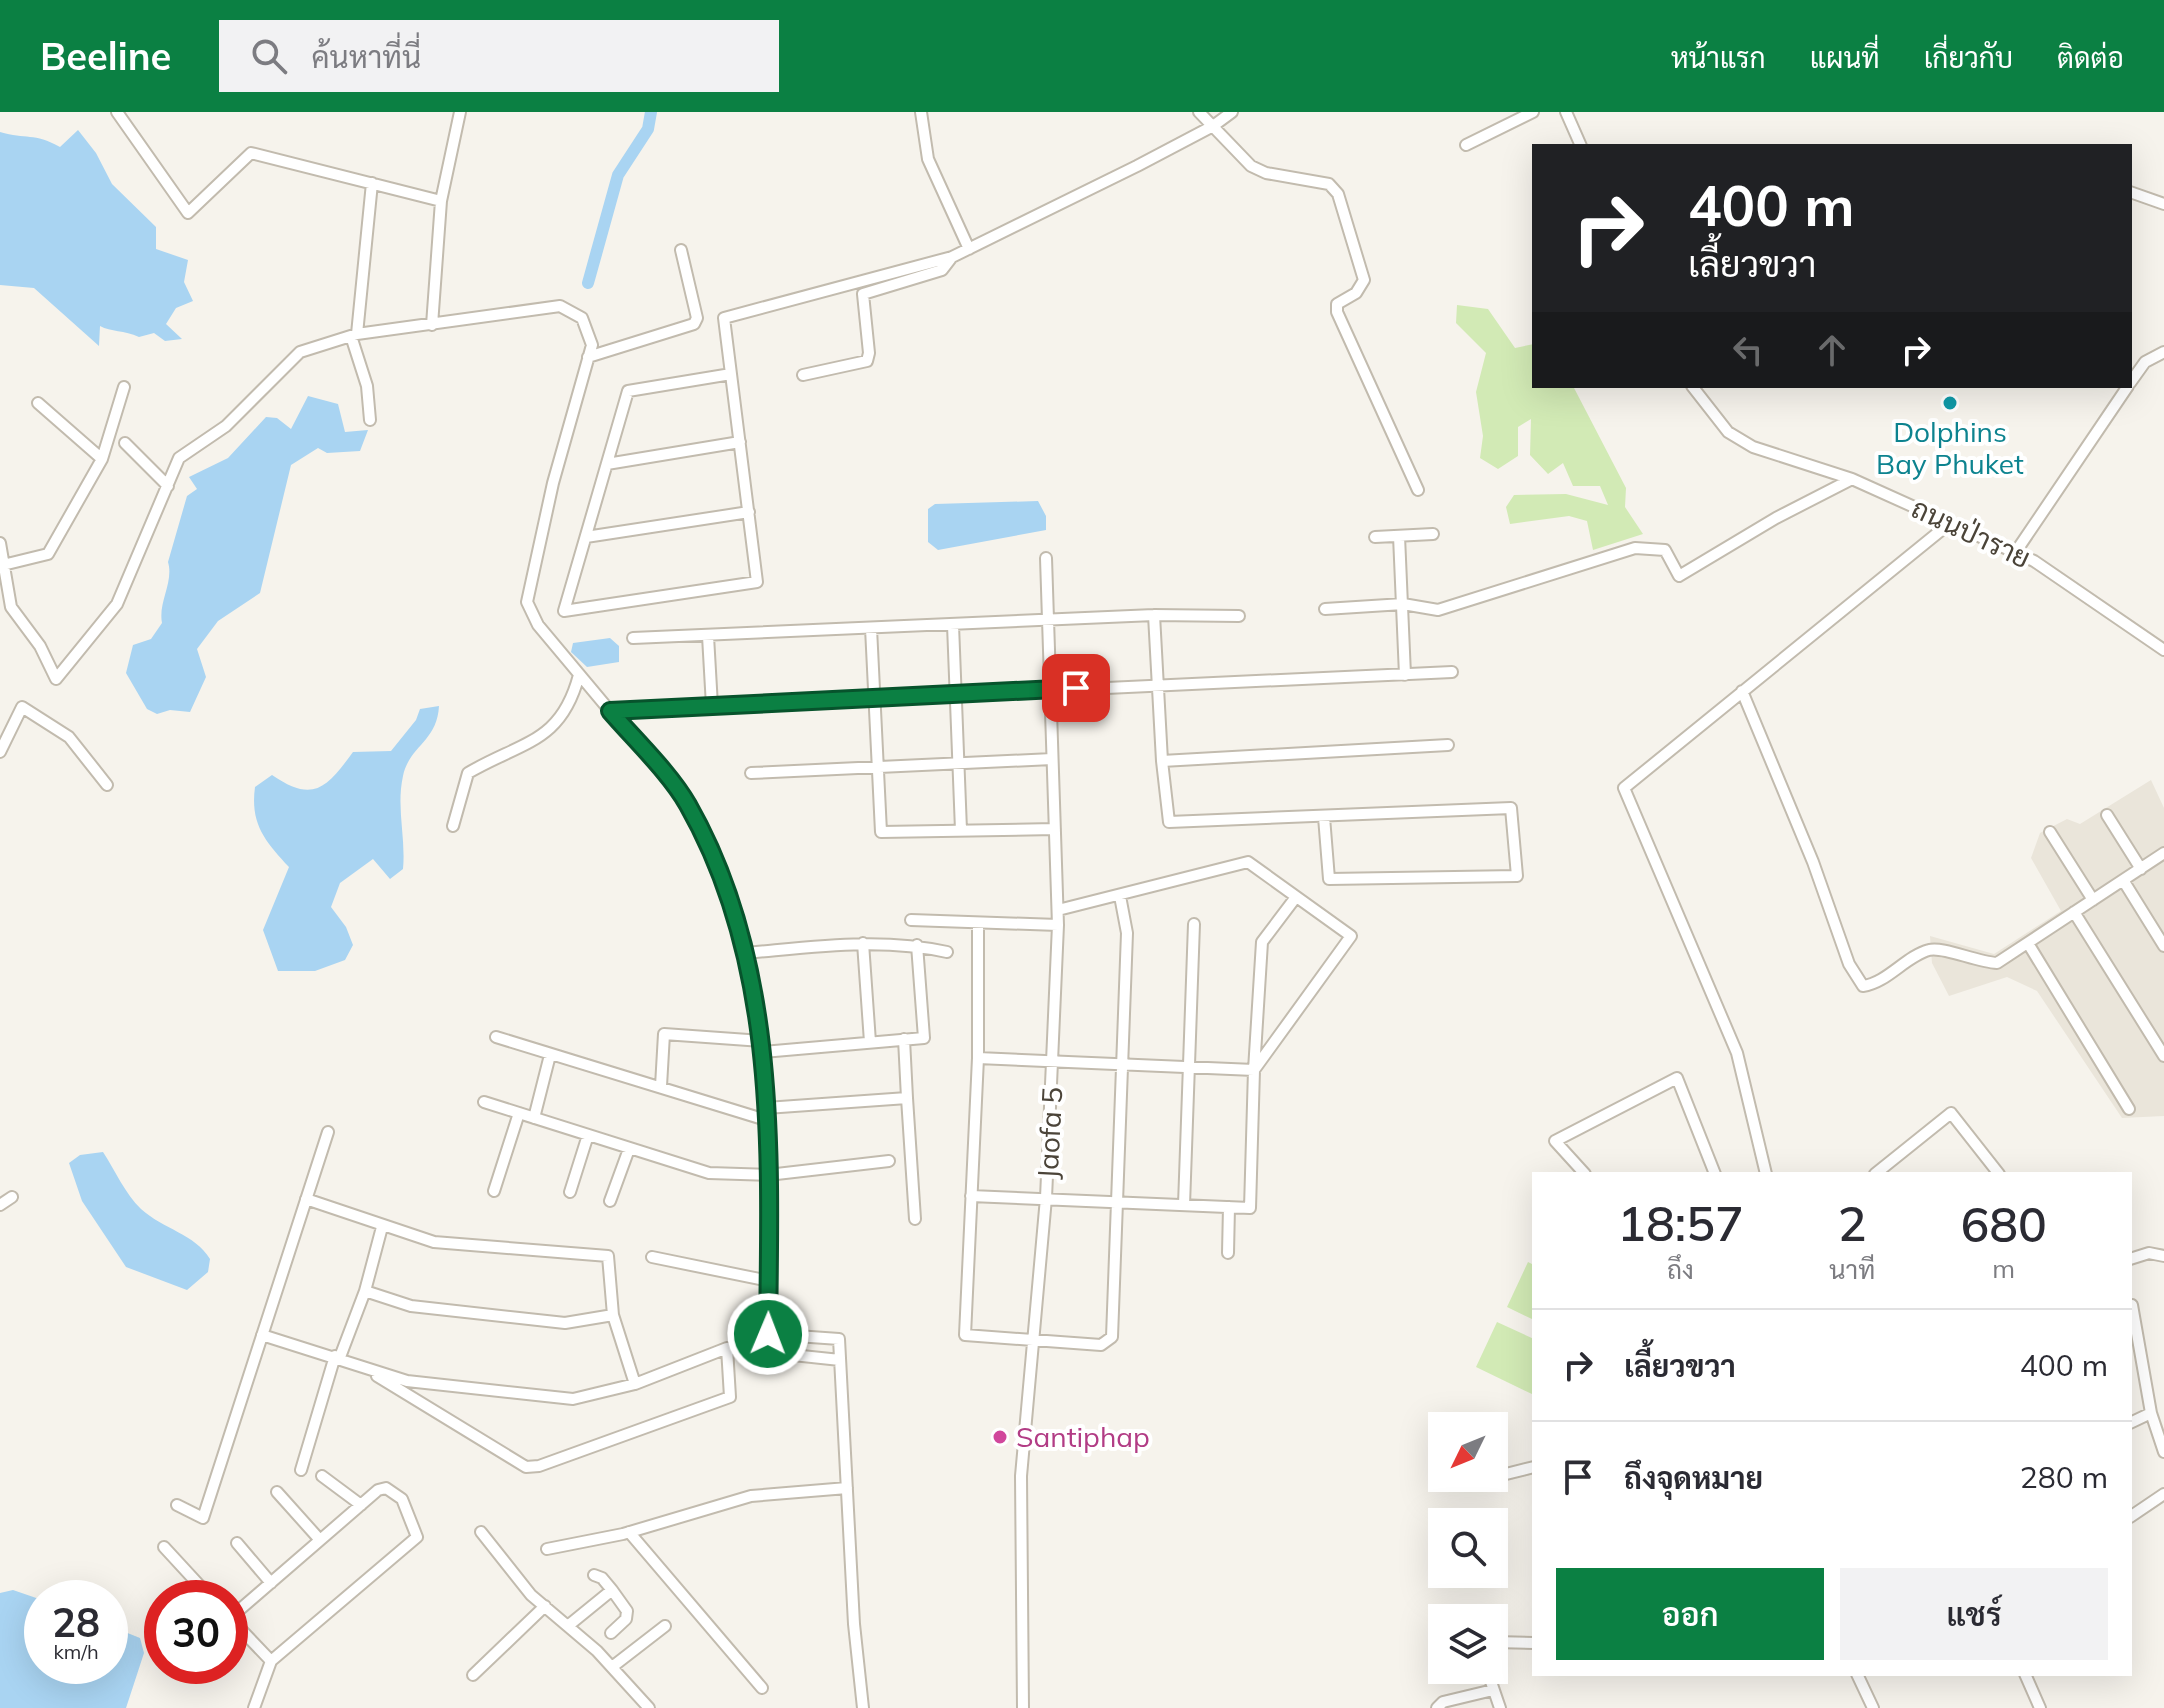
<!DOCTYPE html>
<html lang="th">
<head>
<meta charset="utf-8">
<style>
	body { margin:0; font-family:Mulish,Sarabun,sans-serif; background:#f2f2f3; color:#2b2b33; height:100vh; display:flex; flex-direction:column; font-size:30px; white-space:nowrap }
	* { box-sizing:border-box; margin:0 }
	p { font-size:26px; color:#7c7c81 }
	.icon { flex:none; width:44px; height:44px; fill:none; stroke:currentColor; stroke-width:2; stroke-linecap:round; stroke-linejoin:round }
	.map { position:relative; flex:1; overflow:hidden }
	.details { position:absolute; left:1532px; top:1060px; width:600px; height:504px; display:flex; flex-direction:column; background:#fff; border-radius:0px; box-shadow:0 8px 32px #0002 }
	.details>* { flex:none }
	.guide { position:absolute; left:1532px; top:32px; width:600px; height:244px; border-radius:0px; box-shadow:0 8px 32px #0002; background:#202124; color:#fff; overflow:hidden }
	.needle { width:52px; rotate:227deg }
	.fabs { position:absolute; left:1428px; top:1300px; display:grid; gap:16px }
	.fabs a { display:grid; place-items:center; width:80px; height:80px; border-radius:0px; background:#fff; box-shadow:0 8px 32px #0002; font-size:40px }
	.speed { position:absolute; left:24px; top:1468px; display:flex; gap:16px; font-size:40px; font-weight:700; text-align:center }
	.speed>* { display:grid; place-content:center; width:104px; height:104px; border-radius:50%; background:#fff; box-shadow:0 8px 32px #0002; line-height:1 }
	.speed small { font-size:20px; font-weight:400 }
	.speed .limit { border:12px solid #d22; background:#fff; color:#111 }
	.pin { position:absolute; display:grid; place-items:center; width:68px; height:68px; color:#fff; margin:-34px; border-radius:16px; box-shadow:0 4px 12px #0006 }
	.me { position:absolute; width:88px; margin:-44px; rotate:1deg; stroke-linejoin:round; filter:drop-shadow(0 0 6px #0008) }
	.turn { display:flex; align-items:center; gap:28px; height:168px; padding:0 24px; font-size:36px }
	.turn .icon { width:104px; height:104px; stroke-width:2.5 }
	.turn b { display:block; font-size:56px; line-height:68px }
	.lanes { display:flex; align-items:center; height:76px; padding:0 24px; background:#0003; justify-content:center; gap:40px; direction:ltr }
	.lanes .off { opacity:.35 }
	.eta { display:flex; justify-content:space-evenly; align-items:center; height:136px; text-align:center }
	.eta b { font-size:48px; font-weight:600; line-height:56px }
	.cta { display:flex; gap:16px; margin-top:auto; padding:16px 24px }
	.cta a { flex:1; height:92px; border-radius:0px; background:#0b8043; color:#fff; font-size:32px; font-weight:600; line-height:92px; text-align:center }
	.cta a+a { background:#f2f2f3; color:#2b2b33 }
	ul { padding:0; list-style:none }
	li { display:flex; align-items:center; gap:24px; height:112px; padding:0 24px; border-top:2px solid #e1e1e2 }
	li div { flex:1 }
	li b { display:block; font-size:30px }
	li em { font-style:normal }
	header { display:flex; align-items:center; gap:48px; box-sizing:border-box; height:112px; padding:0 40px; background:#0b8043; color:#fff }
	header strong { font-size:38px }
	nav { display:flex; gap:44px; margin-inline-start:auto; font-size:28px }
	.search { width:560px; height:72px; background:#f2f2f3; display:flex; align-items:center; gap:20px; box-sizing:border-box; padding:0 28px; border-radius:0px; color:#7c7c81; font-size:30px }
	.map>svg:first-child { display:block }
	.residential { fill:#eae5da }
	.green { fill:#d2eab5 }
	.water { fill:#a9d4f2 }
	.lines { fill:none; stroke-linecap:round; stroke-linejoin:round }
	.canal { stroke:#a9d4f2; stroke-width:12 }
	.minor-casing { stroke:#c2bbae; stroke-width:14 }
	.minor { stroke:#fff; stroke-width:10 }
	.route-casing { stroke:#07532c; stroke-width:20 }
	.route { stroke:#0b8043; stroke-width:14 }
	.culture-dot { fill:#0f9aa8; stroke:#fff; stroke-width:3 }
	.hotel-dot { fill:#d1479c; stroke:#fff; stroke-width:3 }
	.labels { text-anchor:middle; stroke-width:8; stroke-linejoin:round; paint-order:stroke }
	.culture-label { font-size:28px; fill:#0d838f; stroke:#fff }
	.street-label { font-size:28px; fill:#4b4439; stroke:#fff }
	.hotel-label { font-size:28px; fill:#b23c85; stroke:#fff; text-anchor:start }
</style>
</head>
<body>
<header>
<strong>Beeline</strong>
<div class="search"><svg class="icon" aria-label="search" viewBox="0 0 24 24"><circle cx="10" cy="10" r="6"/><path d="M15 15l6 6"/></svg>ค้นหาที่นี่</div>
<nav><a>หน้าแรก</a><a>แผนที่</a><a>เกี่ยวกับ</a><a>ติดต่อ</a></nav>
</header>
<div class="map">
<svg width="2164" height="1596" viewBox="0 0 2164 1596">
	<rect width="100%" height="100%" fill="#f6f3ec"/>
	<path class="residential" d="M2151 668 2164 696V1004L2122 1006 2037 879 2007 865 1949 884 1932 851 1930 824 1994 842 2061 799 2031 746 2040 721 2067 707 2080 712Z"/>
	<path class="green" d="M1457 193 1488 197 1515 236 1534 232V274H1573L1626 376 1625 395 1643 422 1593 438 1587 409 1569 404 1510 412 1506 395 1514 383 1566 382 1608 393 1600 374H1573L1563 351 1548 362 1530 343 1531 307 1518 315V344L1498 357 1480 346 1483 324 1476 280 1486 241 1456 211Z
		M1528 1150 1534 1153V1208L1507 1195Z
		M1497 1210 1534 1227V1283L1476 1255Z"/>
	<path class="water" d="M78 18 96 41 112 72 156 115V137L188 148 184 170 193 189 176 196 166 212 182 227 165 229 154 221 139 225C124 218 111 220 100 214L99 234 34 176 0 173V20C26 28 34 20 60 35Z
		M308 284 338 292 345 320 368 318 360 339 327 341 318 336 291 353 260 481 218 509 197 537 206 565 190 600 170 598 157 602 147 597 126 561 133 533 151 527 162 511C158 490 174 470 168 450L187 384 197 377 189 365 228 346 266 305 277 306 291 317Z
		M1038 389 1046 404V418L938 438 928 430V397L935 392Z
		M610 526 619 534V550L587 555 571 540 573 531Z
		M439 594C437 630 409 634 403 664 396 696 406 725 403 757L390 767 373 747 340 771 331 795 346 815 353 833 345 848 315 859H278L263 818 289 755C265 729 250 712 255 675L272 663C313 691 326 677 353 640L391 639 416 608 420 597Z
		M103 1040C115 1058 125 1082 141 1097 163 1117 195 1122 210 1147L208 1160 187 1178 126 1155 82 1089 69 1051 80 1043Z
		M13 1478 42 1488V1554H110V1514L140 1526 144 1541 126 1596H0V1481Z"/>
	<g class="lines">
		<path class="canal" d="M588 171 618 63 648 17 651 0"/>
		<g class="minor-casing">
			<path id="minor" d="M117 0 188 101 251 41 441 89
				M921 0 928 47 969 137
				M1199 0 1251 54 1266 61 1329 72 1338 82 1364 168 1356 181 1337 192V200L1418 378
				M1566 0 1581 34
				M1466 33 1533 0
				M2130 80 2164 92
				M432 213 441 89 460 0
				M357 222 372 71
				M351 224 367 274 370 308
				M588 245 694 212 697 206 681 138
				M731 262 628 279 564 499 757 470 724 206 952 145 1137 54 1213 14 1232 0
				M803 263 867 249 869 241 863 182 942 158 952 145
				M2130 271 2145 250 2164 240
				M1692 274 1728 320 1753 335 1852 367 2034 449 2164 538
				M38 291 102 347
				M125 331 168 374
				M607 352 740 330
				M1399 424 1405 563
				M586 425 749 400
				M1375 425 1433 422
				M0 431 11 495 40 534 56 567 117 492 179 346 226 314 300 240 357 222 560 194 582 206 592 233 553 371 527 490 538 513 687 691 729 785 751 859 763 940 768 1063V1222L839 1227 854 1512 863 1596
				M2015 441 2128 274
				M3 453 48 442 102 347 124 275
				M1325 497 1403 492 1438 498 1635 436 1665 438 1679 464 1776 406 1852 367
				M1154 503 1162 649 1169 710 1511 696 1517 764 1329 767 1324 705
				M953 513 961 718
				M871 516 881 720 1055 717
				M708 524 712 594
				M633 526 1154 503 1239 504
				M1742 579 1813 750 1849 852 1863 874C1887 871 1906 844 1929 838 1943 834 1976 850 1997 851L2164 741
				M610 599 1452 560
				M0 640 22 595 69 625 107 673
				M1162 649 1448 633
				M751 661 1052 647
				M2107 703 2141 757
				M453 714 468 661C523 629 561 631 579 563
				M2050 720 2093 788
				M2123 768 2164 834
				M2074 800 2164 944
				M911 808 1058 813
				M978 811V946L965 1223 1101 1233 1112 1225 1127 821 1120 784
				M863 831 870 930
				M2029 833 2129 997
				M746 841C814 835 880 825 947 840
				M496 925 766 1008
				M763 940 924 926 917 833
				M978 946 1254 958 1262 830 1296 785
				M661 974 664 922 762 929
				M907 986 915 1107
				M484 990 709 1061 768 1063 889 1049
				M766 996 907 986 904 927
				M534 1006 550 943
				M1585 1062 1555 1029 1677 966 1715 1062
				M1766 1062 1737 941 1624 676 1950 411
				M1875 1062 1951 1001 1999 1062
				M494 1079 519 1001
				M570 1080 588 1023
				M971 1084 1250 1096 1254 958 1351 824 1248 750 1058 798
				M306 1087 434 1130 608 1144 613 1203 635 1272
				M610 1089 629 1037
				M0 1093 12 1085
				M1184 1093 1194 812
				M1228 1141 1229 1095
				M652 1145 769 1169
				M2130 1147 2149 1141 2164 1144
				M365 1179 411 1194 565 1211 613 1203
				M2132 1193 2151 1301 2164 1340
				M262 1223 407 1269 573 1287 635 1272 727 1236 840 1248
				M340 1245 365 1179 382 1115
				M377 1264 526 1355 539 1354 730 1285 727 1236
				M2130 1311 2151 1301
				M301 1358 335 1244
				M322 1364 361 1393
				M1494 1365 1534 1355
				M1469 1371 1490 1366
				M277 1380 320 1428
				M177 1393 203 1406 328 1020
				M2130 1405 2164 1382
				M481 1420 531 1483 597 1539 649 1596
				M629 1420 762 1576
				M237 1431 271 1471
				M164 1435 211 1486
				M547 1437 623 1422 751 1384 847 1376
				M594 1463 602 1466 612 1478
				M230 1506 378 1378 386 1376 402 1387 417 1425 271 1549
				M230 1506 271 1549 254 1596
				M569 1513 612 1478 627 1499 626 1507 611 1521
				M1494 1530 1534 1531
				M612 1555 665 1514
				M1487 1558 1500 1596
				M1857 1562 1873 1596
				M2025 1562 2040 1596
				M473 1563 545 1494
				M1023 1596 1021 1364 1046 1086 1058 813 1046 446
				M1437 1596 1443 1590 1493 1578"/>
		</g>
		<use href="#minor" class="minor"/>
	</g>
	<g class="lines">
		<g class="route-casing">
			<path id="route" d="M768 1222C770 1044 779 853 688 693 670 661 634 627 610 599L1076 576"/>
		</g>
		<use href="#route" class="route"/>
	</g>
	<circle class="culture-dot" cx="1950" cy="291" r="8"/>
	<circle class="hotel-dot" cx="1000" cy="1325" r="8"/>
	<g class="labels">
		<g class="culture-label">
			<text x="1950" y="330">Dolphins<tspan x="1950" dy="32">Bay Phuket</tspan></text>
		</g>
		<g class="street-label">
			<text transform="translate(1971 421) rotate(25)" y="10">ถนนป่าราย</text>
			<text transform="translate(1050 1021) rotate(-87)" y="10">Jaofa 5</text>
		</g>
		<g class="hotel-label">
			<text x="1016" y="1335">Santiphap</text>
		</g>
	</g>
</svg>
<div class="fabs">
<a><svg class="needle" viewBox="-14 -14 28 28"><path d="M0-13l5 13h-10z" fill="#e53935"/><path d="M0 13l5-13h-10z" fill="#7c7c81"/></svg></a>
<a><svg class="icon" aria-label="search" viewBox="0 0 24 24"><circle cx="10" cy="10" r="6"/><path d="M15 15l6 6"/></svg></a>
<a><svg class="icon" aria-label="layers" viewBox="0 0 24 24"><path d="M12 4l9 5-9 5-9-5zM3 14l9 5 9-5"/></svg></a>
</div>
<div class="speed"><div>28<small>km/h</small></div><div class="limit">30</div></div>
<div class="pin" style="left:1076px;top:576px;background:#d93025"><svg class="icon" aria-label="arrive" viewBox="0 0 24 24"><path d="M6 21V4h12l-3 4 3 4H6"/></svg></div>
<svg class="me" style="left:768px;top:1222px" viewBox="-20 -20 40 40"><circle r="17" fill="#0b8043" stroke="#fff" stroke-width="3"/><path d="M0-11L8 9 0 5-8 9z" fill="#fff"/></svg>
<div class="guide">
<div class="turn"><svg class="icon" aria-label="right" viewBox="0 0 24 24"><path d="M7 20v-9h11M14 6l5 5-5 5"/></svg><div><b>400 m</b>เลี้ยวขวา</div></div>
<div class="lanes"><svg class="icon off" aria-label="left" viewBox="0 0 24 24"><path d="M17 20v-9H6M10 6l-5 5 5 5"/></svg><svg class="icon off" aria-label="ahead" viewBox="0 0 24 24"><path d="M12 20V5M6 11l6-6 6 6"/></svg><svg class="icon" aria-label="right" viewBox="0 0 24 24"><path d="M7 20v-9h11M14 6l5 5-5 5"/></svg></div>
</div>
<section class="details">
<div class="eta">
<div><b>18:57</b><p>ถึง</p></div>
<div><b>2</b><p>นาที</p></div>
<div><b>680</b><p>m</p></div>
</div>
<ul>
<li><svg class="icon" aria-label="right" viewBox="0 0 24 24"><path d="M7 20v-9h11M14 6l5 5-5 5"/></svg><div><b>เลี้ยวขวา</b></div><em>400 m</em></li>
<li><svg class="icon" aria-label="arrive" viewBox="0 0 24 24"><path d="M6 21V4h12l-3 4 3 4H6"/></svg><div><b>ถึงจุดหมาย</b></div><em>280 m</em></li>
</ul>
<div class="cta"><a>ออก</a><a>แชร์</a></div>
</section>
</div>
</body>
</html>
